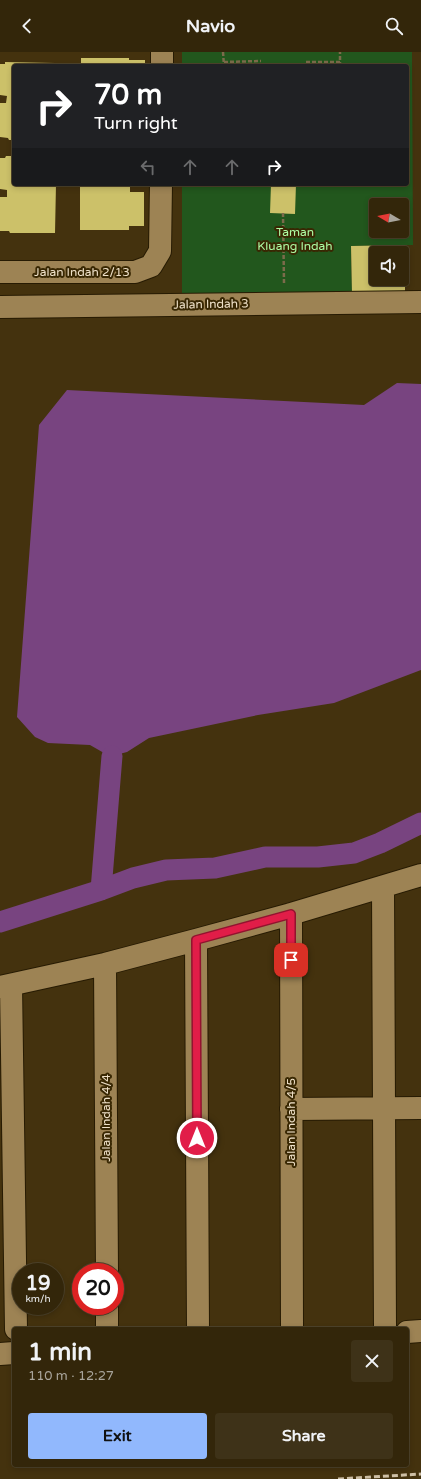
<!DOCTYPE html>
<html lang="en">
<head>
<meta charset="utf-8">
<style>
	body { margin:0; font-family:"Varela Round",sans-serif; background:#3e3218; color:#f1f3f6; height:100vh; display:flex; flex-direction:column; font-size:15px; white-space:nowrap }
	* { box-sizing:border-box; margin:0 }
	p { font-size:13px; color:#a9a59c }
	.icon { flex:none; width:22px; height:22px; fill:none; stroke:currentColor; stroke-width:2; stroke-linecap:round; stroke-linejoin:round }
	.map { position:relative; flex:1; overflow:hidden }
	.sheet { position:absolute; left:12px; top:1275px; width:397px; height:140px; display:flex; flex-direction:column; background:#33260a; border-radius:4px; box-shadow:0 2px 6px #0003,0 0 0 1px #4e432b }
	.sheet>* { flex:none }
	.hud { position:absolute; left:12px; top:12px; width:397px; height:122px; border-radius:4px; box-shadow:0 2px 6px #0003,0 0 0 1px #4e432b; background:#202124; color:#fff; overflow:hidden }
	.needle { width:26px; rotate:280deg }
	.fabs { position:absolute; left:369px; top:146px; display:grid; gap:8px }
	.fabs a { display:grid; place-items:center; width:40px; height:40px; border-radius:4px; background:#33260a; box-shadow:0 2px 6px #0003,0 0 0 1px #4e432b; font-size:20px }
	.speed { position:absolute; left:12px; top:1211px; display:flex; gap:8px; font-size:20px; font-weight:700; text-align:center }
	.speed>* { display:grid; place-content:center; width:52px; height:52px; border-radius:50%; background:#33260a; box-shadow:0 2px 6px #0003,0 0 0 1px #4e432b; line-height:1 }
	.speed small { font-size:10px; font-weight:400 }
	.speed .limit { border:6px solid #d22; background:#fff; color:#111 }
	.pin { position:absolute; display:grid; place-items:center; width:34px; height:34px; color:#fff; margin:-17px; border-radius:8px; box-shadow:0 2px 6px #0006 }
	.me { position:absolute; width:44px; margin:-22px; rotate:0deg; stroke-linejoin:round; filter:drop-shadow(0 0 3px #0008) }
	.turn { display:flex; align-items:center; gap:14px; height:84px; padding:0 16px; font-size:18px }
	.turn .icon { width:52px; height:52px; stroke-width:2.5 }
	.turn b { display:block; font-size:28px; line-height:34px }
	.lanes { display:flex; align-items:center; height:38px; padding:0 16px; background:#0003; justify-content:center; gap:20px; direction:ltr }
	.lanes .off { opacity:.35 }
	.round { display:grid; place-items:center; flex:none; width:42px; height:42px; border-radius:4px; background:#3e3218 }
	.head { display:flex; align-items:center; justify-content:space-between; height:68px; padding:0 16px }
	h1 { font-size:24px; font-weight:700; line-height:30px }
	.action { display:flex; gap:8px; margin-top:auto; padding:8px 16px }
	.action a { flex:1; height:46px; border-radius:4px; background:#91b8fd; color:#111; font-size:16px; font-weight:700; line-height:46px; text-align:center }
	.action a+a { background:#3e3218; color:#f1f3f6 }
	header { display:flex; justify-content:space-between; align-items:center; height:52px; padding:0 16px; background:#33260a; font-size:18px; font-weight:700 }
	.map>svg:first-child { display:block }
	.green { fill:#22571d; fill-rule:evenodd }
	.water { fill:#784480 }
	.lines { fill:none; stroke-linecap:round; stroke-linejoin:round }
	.canal { stroke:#784480; stroke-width:21 }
	.building { fill:#ccc169; fill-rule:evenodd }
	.minor-casing { stroke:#271b03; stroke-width:24 }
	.path { stroke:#7c6b4b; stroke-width:2.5; stroke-dasharray:4 2; stroke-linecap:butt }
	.minor { stroke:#9d8354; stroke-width:22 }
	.rail { stroke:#cebfa5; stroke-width:3; stroke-dasharray:6 3; stroke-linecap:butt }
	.route-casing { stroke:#92132f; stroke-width:10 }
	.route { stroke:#e11d48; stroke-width:7 }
	.labels { text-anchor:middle; stroke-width:4; stroke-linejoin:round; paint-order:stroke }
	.park-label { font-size:12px; fill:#adfca4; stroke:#392803 }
	.street-label { font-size:12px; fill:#efe1c9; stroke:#392803 }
</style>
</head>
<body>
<header><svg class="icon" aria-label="back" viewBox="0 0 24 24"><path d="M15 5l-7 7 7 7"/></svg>Navio<svg class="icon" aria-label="search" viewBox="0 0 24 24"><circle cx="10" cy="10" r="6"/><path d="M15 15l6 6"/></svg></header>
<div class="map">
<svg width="421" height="1427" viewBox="0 0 421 1427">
	<rect width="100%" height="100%" fill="#44320e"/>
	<path class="green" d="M182 0H412L413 193 351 194 352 242H182V132H407V14H182ZM376 153H402V179H376Z"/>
	<path class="water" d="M397 331 421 332V618L334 651 258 663 149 686 127 700 112 704 104 701 90 693 48 691 35 685 17 665 39 373 67 338 364 353Z"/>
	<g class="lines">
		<path class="canal" d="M101 838 112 704
			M0 870 101 838 133 826 166 818 215 816 265 805H318L354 801 380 791 421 771"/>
	</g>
	<path class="building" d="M81 6H129V8H145V14H81Z
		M5 10 55 11V14H14V88H9L8 86 0 85V51H6L7 44 0 43V12H5Z
		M6 104H14V132H56L55 181H10L9 179H0V145H7V138L0 137V106H5Z
		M80 132H130V140H144V174H129V178H80Z
		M271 132H296L295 162 270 161Z
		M405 193V241L352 242 351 194ZM376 201H402V227H376Z"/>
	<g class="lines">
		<g class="minor-casing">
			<path id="minor" d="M162 14V0
				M0 220H135L151 214 160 199 161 132
				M0 255 421 250
				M383 835 385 1277
				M291 862 292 1277
				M196 888 198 1277
				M105 912 107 1220
				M11 933 16 1277
				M0 935 105 912 196 888 291 862 421 823
				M291 1057 421 1056
				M107 1254V1277
				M407 1280 421 1279
				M0 1302 14 1301"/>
		</g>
		<path class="path" d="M223 0 224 14
			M224 10 261 9
			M306 10H340
			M340 14V0
			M283 161 284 231"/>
		<use href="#minor" class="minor"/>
		<path class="rail" d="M338 1427 421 1422"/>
	</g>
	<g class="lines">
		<g class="route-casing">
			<path id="route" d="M197 1086 196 888 291 862V908"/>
		</g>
		<use href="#route" class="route"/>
	</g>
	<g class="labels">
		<g class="park-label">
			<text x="295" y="184">Taman<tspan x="295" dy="14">Kluang Indah</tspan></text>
		</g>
		<g class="street-label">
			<text x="82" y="224">Jalan Indah 2/13</text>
			<text transform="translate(211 252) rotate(-1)" y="4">Jalan Indah 3</text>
			<text transform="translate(106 1066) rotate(-90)" y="4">Jalan Indah 4/4</text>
			<text transform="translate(291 1070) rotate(-90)" y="4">Jalan Indah 4/5</text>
		</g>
	</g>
</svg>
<div class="fabs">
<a><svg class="needle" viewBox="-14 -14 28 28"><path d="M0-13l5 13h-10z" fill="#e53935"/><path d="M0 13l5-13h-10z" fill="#a9a59c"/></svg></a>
<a><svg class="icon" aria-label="sound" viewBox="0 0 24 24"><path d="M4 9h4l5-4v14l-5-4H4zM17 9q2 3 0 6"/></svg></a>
</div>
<div class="speed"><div>19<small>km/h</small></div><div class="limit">20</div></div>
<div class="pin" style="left:291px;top:908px;background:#d93025"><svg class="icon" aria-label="arrive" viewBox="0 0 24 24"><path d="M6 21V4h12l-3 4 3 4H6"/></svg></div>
<svg class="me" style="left:197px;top:1086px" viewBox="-20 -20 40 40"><circle r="17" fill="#e11d48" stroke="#fff" stroke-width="3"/><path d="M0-11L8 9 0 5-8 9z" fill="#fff"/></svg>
<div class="hud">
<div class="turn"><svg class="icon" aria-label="right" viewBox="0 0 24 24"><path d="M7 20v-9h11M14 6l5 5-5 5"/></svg><div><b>70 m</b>Turn right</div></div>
<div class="lanes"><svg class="icon off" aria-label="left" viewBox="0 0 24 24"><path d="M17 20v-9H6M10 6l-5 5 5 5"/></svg><svg class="icon off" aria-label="ahead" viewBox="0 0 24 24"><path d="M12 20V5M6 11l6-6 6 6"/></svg><svg class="icon off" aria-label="ahead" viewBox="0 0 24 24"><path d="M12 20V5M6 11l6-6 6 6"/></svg><svg class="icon" aria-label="right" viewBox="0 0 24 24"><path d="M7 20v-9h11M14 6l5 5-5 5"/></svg></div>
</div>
<section class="sheet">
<div class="head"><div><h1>1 min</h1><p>110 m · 12:27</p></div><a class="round"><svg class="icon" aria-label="close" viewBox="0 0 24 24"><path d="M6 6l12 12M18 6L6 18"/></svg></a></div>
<div class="action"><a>Exit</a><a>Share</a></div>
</section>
</div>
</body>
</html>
